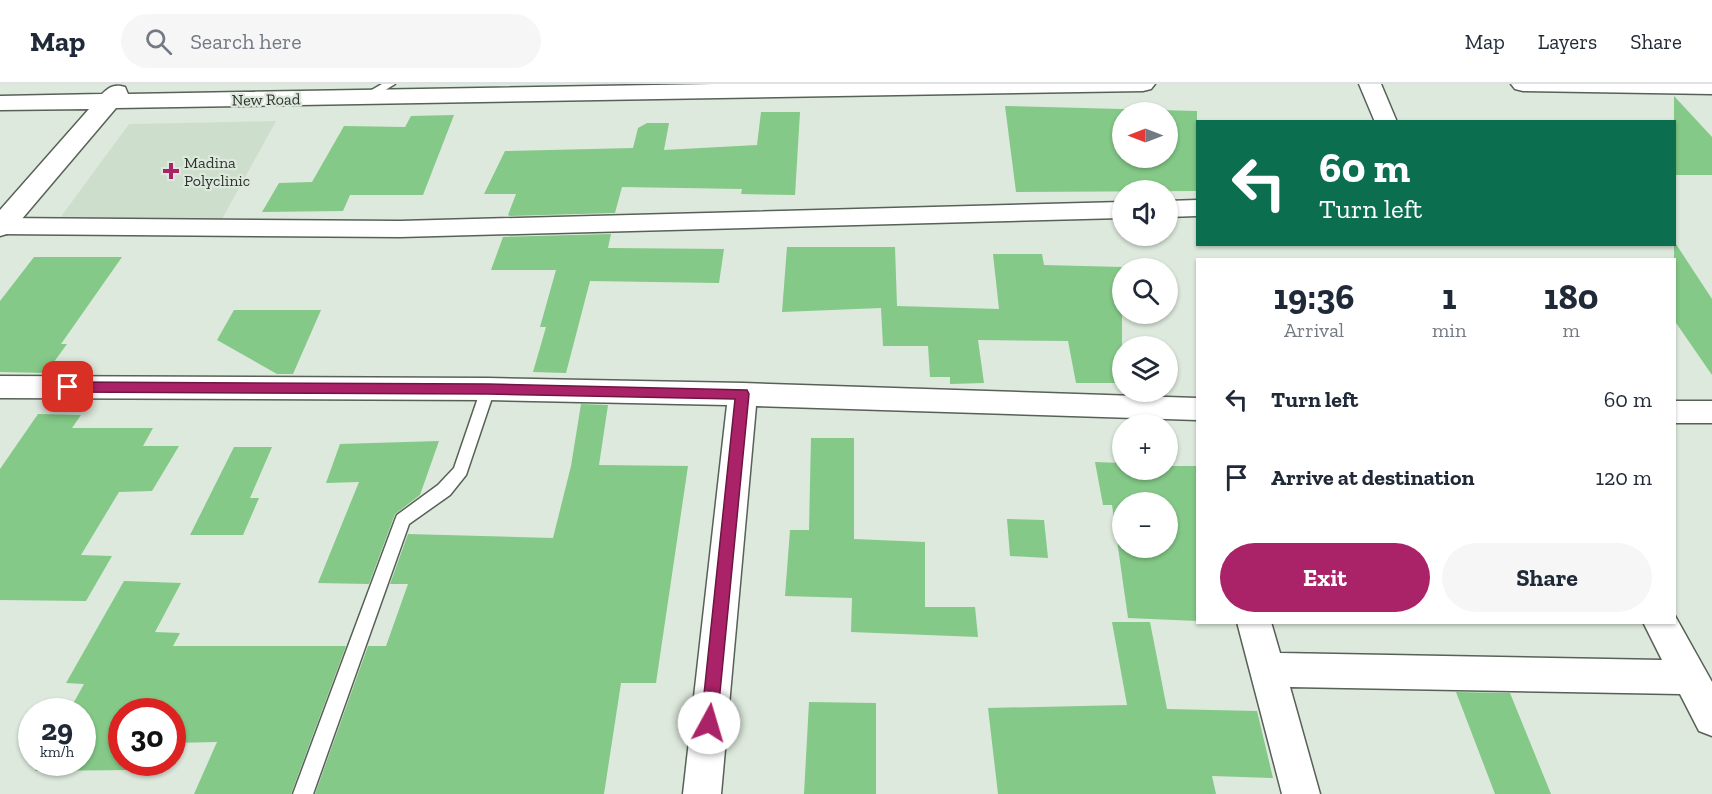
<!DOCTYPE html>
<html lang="en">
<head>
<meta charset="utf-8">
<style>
	body { margin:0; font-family:"Zilla Slab",serif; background:#f6f6f7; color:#1f2937; height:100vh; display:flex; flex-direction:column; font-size:22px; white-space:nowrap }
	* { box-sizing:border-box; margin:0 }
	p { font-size:20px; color:#747a83 }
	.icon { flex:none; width:33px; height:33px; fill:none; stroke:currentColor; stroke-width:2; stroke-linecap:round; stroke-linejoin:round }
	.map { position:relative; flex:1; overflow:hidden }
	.side { position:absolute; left:1196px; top:174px; width:480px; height:366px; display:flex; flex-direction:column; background:#fff; border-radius:0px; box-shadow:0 2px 4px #0004 }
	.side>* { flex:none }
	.top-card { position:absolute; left:1196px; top:36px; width:480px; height:126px; border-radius:0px; box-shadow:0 2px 4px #0004; background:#0b6e4f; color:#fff; overflow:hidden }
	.needle { width:39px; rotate:270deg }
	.tools { position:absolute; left:1112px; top:18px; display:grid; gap:12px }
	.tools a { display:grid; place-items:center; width:66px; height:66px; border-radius:50%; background:#fff; box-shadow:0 2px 4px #0004; font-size:30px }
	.speed { position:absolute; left:18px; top:614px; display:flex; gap:12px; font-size:30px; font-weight:700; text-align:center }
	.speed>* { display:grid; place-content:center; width:78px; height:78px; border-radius:50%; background:#fff; box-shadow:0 2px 4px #0004; line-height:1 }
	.speed small { font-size:15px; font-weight:400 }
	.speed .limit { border:9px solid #d22; background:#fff; color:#111 }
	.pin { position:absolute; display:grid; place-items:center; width:51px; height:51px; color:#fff; margin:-26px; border-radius:12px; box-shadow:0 3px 9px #0006 }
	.me { position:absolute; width:66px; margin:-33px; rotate:6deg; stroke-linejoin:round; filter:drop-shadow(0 0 4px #0008) }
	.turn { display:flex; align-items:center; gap:21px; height:126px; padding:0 24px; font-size:27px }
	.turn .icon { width:78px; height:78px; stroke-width:2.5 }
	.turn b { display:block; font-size:42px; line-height:51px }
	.eta { display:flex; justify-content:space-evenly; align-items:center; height:102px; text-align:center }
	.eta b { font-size:36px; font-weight:700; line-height:42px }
	.button { display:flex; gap:12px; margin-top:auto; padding:12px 24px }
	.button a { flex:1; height:69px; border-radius:36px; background:#aa2267; color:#fff; font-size:24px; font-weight:700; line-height:69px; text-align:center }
	.button a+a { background:#f6f6f7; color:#1f2937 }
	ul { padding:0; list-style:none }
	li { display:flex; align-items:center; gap:18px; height:78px; padding:0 24px }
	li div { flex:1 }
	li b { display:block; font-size:22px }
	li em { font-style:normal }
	header { display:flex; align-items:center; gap:36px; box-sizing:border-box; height:84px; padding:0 30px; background:#fff; border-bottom:2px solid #e0e1e3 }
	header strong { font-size:28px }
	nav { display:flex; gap:33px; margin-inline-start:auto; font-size:21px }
	.search { width:420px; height:54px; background:#f6f6f7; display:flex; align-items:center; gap:15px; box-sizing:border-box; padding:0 21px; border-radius:33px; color:#747a83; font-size:22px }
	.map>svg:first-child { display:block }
	.built { fill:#cddecd }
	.building { fill:#84c987; fill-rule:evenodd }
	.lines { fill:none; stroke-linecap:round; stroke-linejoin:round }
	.service-casing { stroke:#576157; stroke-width:3 }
	.minor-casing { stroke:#576157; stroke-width:3 }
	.tertiary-casing { stroke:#576157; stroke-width:3 }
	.service { fill:#fff; fill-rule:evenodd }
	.minor { fill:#fff; fill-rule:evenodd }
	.tertiary { fill:#fff; fill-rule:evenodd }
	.route { fill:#aa2267; stroke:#6e1643; stroke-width:1.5 }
	.poi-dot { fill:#aa2267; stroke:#dde9dd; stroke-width:2 }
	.labels { text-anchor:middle; stroke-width:4.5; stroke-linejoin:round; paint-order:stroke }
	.far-street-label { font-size:16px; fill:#2f332f; stroke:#dde9dd }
	.far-poi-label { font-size:16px; fill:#2f332f; stroke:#dde9dd; text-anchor:start }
</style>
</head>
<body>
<header>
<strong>Map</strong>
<div class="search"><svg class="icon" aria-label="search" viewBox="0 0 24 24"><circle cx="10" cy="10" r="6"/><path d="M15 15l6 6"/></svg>Search here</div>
<nav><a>Map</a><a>Layers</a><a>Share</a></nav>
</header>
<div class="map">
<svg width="1712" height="710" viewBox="0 0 1712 710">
	<rect width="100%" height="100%" fill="#dde9dd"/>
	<path class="built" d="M276 37 222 135 57 138 129 40Z"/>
	<path class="building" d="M1674 12 1712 53V91H1674Z
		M1005 22 1197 27V107L1016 108ZM1122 28H1167V74H1122Z
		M761 28H800L795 111 741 110 742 105 622 103 615 129 510 132 508 131 516 110H484L505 67 633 64 638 44 647 39H669L664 66 757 61Z
		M454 31 423 111H350L343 127 262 128 279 99 312 98 344 42 405 43 411 32Z
		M611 150 608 164 724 165 719 199 590 197 566 289 533 288 546 243H540L556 186H491L503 153Z
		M1674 157 1712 215V291L1674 236Z
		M787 163H895L897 222 999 225 993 170H1042L1044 181 1122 183V299H1076L1068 257 978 256 984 299 950 300V293H930L928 262H883L881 224 782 228Z
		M34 173H122L61 260H67L46 289 0 288V217Z
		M234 226H321L293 290H277L217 256Z
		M581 320 608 321 599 381 688 382 656 599H621L604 710H315L368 562H386L408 500H390L408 450 553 454 571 382Z
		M38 330 81 331 72 344H153L143 362H179L152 407 119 408 81 471 112 472 86 517 0 516V385Z
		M811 354H854V455L925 458V523H975L978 553 851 548 852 514 785 512 790 446H809Z
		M439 357 420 411 395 430 369 500 318 499 359 398 326 399 340 360Z
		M234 363H272L250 414H259L243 451H190Z
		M1095 378 1122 379V386H1167V379L1169 382H1197V537L1128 534 1112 421H1103ZM1122 418H1167V464H1122Z
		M1007 435 1044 436 1048 474 1010 472Z
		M124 497 181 499 155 548 180 549 173 562H346L291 710H194L217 658 172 659V627H122V678H134L130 686 35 687 40 678H82V627H69L84 600 66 599Z
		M1112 538H1150L1167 625 1257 627 1273 694 1212 692 1216 710H998L988 624 1127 621Z
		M1456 608 1510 609 1551 710H1495Z
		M809 618 876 619V710H804Z"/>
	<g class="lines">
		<g class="service-casing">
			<path id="service" d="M382 0H395L371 15H363V11Z
				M488 299 493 301 495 305 466 391 450 411 409 440 313 710H293L395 436 397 431 438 401 454 384 481 305 483 301Z"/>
		</g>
		<g class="minor-casing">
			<path id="minor" d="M1359 0H1381L1397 38H1375Z
				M1197 116V132L1167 133V117Z
				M1122 118V134L400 153 0 150V134L400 137Z
				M0 292 488 294 743 299 1197 314V336L756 322 721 710H683L727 321 488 316 0 314Z
				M1674 317H1712V339H1674Z
				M1674 530 1712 598V652L1699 647 1680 610 1290 603 1320 710H1282L1237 538H1271L1280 569 1662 576 1643 538H1674Z"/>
		</g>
		<g class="tertiary-casing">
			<path id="tertiary" d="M714 0H1155L1151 5 1143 7 116 24 10 149 0 152V126L89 25 0 26V12L102 10C110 2 115 0 125 3L128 10Z
				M1511 0H1712V10L1523 7 1515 5Z"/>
		</g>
		<use href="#service" class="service"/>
		<use href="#minor" class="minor"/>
		<use href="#tertiary" class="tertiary"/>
	</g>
	<path class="route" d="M68 298 488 300 747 306 749 310 717 639 715 645 709 648 703 645 701 639 735 315 488 310 68 308 61 303Z"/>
	<path class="poi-dot" d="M168 78h6v6h6v6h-6v6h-6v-6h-6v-6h6z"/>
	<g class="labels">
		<g class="far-street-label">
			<text transform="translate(266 15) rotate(-1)" y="6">New Road</text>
		</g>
		<g class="far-poi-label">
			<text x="184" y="84">Madina<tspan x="184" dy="18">Polyclinic</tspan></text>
		</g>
	</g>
</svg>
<div class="tools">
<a><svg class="needle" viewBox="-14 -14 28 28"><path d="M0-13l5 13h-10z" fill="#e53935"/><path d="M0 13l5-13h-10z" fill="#747a83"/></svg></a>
<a><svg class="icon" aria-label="sound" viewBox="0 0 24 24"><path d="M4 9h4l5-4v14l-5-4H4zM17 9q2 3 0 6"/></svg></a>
<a><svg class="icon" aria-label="search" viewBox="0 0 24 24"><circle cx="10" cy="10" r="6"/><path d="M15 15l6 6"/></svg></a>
<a><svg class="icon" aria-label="layers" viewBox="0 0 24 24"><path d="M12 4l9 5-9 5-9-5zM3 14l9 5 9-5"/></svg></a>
<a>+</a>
<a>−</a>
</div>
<div class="speed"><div>29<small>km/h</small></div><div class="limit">30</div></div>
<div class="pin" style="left:68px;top:303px;background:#d93025"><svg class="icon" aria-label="arrive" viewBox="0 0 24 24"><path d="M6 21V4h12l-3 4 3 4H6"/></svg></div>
<svg class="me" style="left:709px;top:639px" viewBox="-20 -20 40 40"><circle r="19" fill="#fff"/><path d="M0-13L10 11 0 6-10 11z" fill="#aa2267"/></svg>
<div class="top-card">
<div class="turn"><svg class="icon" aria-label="left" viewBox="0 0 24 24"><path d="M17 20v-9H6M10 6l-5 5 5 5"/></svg><div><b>60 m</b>Turn left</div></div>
</div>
<section class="side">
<div class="eta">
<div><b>19:36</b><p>Arrival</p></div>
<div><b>1</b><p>min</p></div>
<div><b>180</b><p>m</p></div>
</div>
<ul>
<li><svg class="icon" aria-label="left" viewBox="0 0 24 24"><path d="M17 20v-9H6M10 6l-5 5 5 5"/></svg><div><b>Turn left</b></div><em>60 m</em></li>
<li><svg class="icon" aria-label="arrive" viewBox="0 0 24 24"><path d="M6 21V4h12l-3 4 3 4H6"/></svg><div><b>Arrive at destination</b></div><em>120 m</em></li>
</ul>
<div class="button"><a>Exit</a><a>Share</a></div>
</section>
</div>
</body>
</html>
